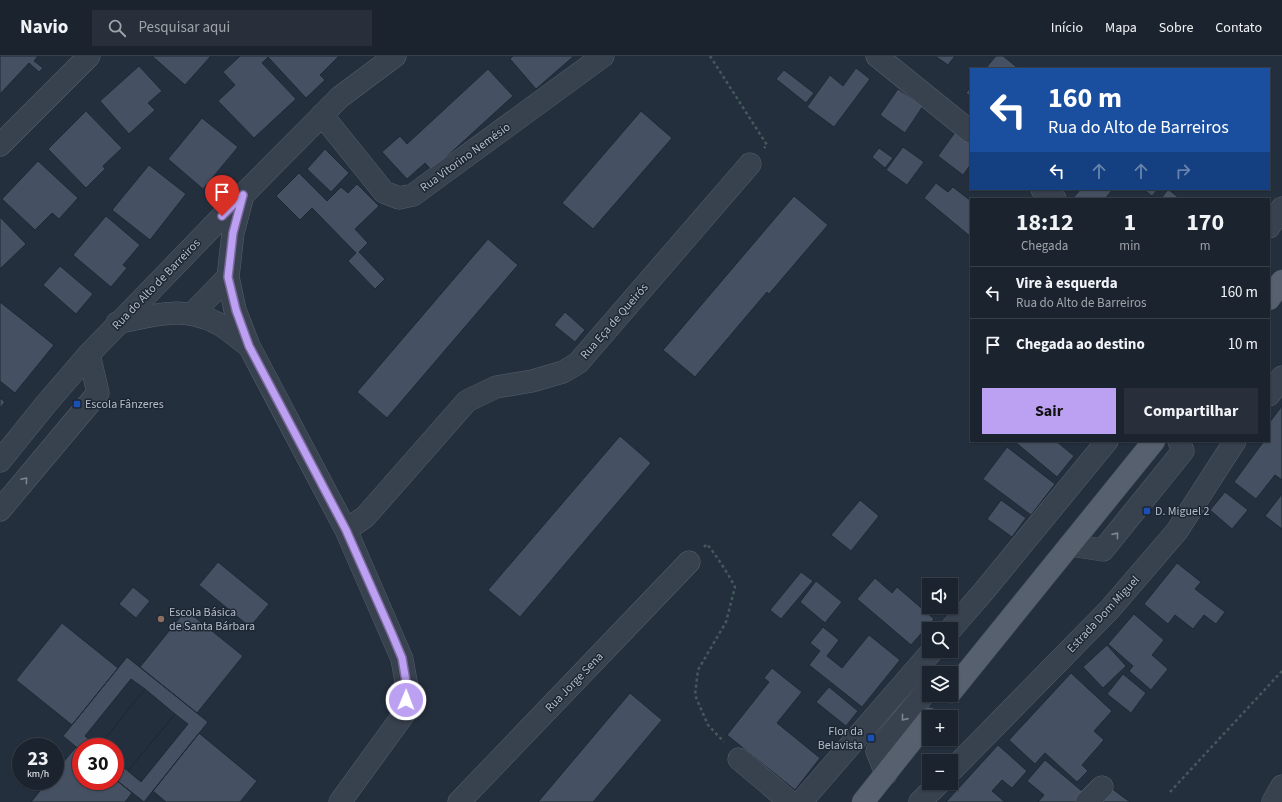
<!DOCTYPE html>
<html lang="pt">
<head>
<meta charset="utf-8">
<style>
	body { margin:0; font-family:"Source Sans 3",sans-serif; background:#282f3a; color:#f1f3f6; height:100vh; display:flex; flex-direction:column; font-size:15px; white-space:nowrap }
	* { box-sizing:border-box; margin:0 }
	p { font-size:13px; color:#a0a4aa }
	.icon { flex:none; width:22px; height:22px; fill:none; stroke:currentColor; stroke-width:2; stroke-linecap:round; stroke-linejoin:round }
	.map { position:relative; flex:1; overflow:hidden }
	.details { position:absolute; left:970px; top:142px; width:300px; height:244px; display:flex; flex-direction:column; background:#1b232e; border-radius:0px; box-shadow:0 1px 3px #0004,0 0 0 1px #39404a }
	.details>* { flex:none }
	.banner { position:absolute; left:970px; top:12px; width:300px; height:122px; border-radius:0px; box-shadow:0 1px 3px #0004,0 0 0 1px #39404a; background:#1a4fa0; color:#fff; overflow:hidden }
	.fabs { position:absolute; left:922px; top:522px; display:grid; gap:8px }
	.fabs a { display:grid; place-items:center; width:36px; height:36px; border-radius:0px; background:#1b232e; box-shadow:0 1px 3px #0004,0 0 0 1px #39404a; font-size:20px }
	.speed { position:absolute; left:12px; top:682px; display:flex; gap:8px; font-size:20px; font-weight:700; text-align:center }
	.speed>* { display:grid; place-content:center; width:52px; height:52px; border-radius:50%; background:#1b232e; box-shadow:0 1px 3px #0004,0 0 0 1px #39404a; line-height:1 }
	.speed small { font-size:10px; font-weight:400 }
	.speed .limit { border:6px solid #d22; background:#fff; color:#111 }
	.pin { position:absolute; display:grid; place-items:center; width:34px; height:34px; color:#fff; margin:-41px -17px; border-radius:50% 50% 50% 0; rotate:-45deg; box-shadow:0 0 4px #0007 }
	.pin .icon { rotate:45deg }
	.me { position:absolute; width:44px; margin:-22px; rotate:1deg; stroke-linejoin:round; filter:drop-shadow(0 0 3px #0008) }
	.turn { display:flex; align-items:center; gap:14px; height:84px; padding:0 12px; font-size:18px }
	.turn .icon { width:52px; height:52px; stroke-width:2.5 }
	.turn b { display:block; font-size:28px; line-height:34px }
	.lanes { display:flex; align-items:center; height:38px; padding:0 12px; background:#0003; justify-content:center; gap:20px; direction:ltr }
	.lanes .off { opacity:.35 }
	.eta { display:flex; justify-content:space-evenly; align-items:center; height:68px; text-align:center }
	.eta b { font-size:24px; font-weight:700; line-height:28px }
	.primary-button { display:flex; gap:8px; margin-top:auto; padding:8px 12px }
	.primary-button a { flex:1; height:46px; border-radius:0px; background:#bca0f2; color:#111; font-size:16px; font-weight:700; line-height:46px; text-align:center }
	.primary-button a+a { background:#282f3a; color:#f1f3f6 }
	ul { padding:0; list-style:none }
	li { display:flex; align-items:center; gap:12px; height:52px; padding:0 12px; border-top:1px solid #39404a }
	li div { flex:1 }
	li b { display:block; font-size:15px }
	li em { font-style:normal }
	header { display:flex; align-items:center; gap:24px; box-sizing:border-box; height:56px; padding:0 20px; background:#1b232e; border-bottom:1px solid #39404a }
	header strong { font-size:19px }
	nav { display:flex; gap:22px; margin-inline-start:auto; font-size:14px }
	.search { width:280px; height:36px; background:#282f3a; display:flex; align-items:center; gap:10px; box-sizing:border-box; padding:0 14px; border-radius:0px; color:#a0a4aa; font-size:15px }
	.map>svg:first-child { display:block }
	.building { fill:#455162; stroke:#1f2835; fill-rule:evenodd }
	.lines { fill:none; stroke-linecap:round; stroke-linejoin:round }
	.minor-casing { stroke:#565f6c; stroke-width:23 }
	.major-casing { stroke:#414a57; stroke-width:23 }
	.path { stroke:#44595c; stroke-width:2.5; stroke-dasharray:3 3; stroke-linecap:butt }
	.minor { stroke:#38414e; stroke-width:22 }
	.major { stroke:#56606e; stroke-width:22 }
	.oneway { stroke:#7c8592 }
	.route-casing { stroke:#7a689d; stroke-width:10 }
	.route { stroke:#bca0f2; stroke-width:7 }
	.transit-dot { fill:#1a4fb4; stroke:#1d2633; stroke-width:1.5 }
	.education-dot { fill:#8d6e63; stroke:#1d2633; stroke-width:1.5 }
	.labels { text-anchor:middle; stroke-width:3; stroke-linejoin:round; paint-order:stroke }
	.street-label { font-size:12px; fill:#b4bcc9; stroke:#1d2633 }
	.poi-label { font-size:12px; fill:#b4bcc9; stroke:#1d2633; text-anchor:start }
</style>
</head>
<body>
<header>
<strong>Navio</strong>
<div class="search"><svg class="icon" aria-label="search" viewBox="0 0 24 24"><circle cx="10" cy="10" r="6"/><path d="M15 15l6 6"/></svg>Pesquisar aqui</div>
<nav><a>Início</a><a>Mapa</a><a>Sobre</a><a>Contato</a></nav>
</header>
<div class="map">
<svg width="1282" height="746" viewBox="0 0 1282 746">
	<rect width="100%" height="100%" fill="#242f3e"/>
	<path class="building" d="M0 0H38L34 5 43 12 39 16 29 7 0 38Z
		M152 0H211L185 29Z
		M240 0H339L320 19 325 24 306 42 268 1 262 7 296 43 254 82 218 45 235 29 223 16Z
		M513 0H574L536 33 510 3Z
		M935 0H955L948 9Z
		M996 0H1003L1019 13H985Z
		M139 10 162 35 148 47 155 54 129 78 100 45Z
		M856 12 870 23 834 71 807 51 830 19 843 30Z
		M488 13 513 40 444 103 446 106 434 117 425 107 407 123 382 96 400 80 407 88Z
		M784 14 814 37 806 47 776 23Z
		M971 30V41L966 37Z
		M898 33 923 50 905 77 880 59Z
		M86 55 122 92 103 110 105 113 86 132 48 93Z
		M641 55 672 82 593 173 562 147Z
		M202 62 238 91 203 133 168 103Z
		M956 75 971 86V108L963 119 938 100Z
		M903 91 924 106 907 129 886 114Z
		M879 92 893 102 885 112 872 101Z
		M325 93 349 117 331 136 307 113Z
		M38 105 78 142 59 163 52 157 35 174 2 143Z
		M149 109 186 138 150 184 112 154Z
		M299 117 327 145 341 131 348 137 357 128 379 150 355 173 368 187 359 196 385 223 375 233 348 205 356 197 312 152 300 164 276 140Z
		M936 127 948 136 953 131 971 145V181L924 142Z
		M1081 133H1113L1105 143H1074L1073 142Z
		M1143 133H1158L1152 140Z
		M1168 133 1180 143H1161Z
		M794 140 828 169 769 238 767 236 695 321 663 294Z
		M106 160 140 189 123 209 127 212 111 231 73 199Z
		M0 161 26 188 0 213Z
		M488 183 518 209 387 362 357 336Z
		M60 210 93 238 76 258 43 229Z
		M0 246 54 289 15 337 0 325Z
		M565 256 585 274 575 286 554 269Z
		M0 342 5 346 0 352Z
		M1282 350V424L1275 419 1256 443 1234 426 1264 385H1269L1270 377 1269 376V367Z
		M620 380 651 407 520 561 488 534Z
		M1014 385H1056L1074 400 1057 421Z
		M1007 391 1055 428 1031 459 983 423Z
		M1225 436 1248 454 1232 473 1210 454Z
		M1282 438V473L1265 460Z
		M860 444 879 460 851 495 831 479Z
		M1001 444 1026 462 1012 481 987 463Z
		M218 506 269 548 250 571 199 529Z
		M1177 507 1201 526 1195 533 1225 556 1216 568 1204 559 1193 573 1175 559 1168 568 1144 548Z
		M801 516 813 525 781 563 770 554Z
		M875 522 892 537 897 531 934 563 911 589 857 543Z
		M816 525 842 546 825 567 800 546Z
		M133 531 150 545 136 562 119 548Z
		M186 554 243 600 197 657 140 611Z
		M1134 558 1164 584 1152 599 1168 613 1151 634 1129 615 1133 610 1108 588Z
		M62 567 118 612 72 669 16 624Z
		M823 571 839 584 827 600 842 612 869 579 900 604 862 651 809 609 820 595 810 587Z
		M1107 589 1126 610 1103 632 1083 611Z
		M127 601 208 666 144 746 115 723V691H81V695L63 680ZM131 623 145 633 98 691 85 680ZM175 658 188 668 141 726 128 715Z
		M772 612 802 636 777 667 820 702 795 734 727 679 769 626 764 622Z
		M1071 617 1112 655 1094 675 1104 684 1082 709 1088 715 1077 726 1045 697 1035 708 1009 684Z
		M1123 618 1146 637 1131 657 1107 638Z
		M829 631 858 655 846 670 816 646Z
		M145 633 175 658 128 715 115 705V691H98Z
		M630 637 662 664 593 746H538Z
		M199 677 257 725 240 746H166L153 735Z
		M998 689 1027 715 1012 732 1002 724 992 735 1005 746H946Z
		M76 691 81 695V725H115V723L132 737 125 746H31L48 725H55V716Z
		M1045 704 1083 736 1075 746H1038L1044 739 1027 725Z
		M1107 729 1130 746H1094Z"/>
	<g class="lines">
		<g class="minor-casing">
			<path id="minor" d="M877 0 971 76
				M322 59 384 136 399 142 413 139 603 0
				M0 89 89 0
				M1042 133 1055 143
				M243 139 233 177 228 221 235 254 249 290 346 474 402 603 407 631 404 658 340 746
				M1269 171 1282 152
				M193 257 228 221
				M117 267C154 259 183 249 219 268 229 274 239 283 249 290
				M1269 339 1282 321
				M0 405 46 348 89 298 243 139 340 41 395 0
				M0 454 98 337 89 298
				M346 474 365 461 467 345 496 331 532 325 563 316 578 307 750 108
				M1070 489 1103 494 1183 395 1179 385
				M951 573 984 535 1107 385
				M739 703 790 746
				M951 715 1110 553 1177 475 1235 385
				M886 718 877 695 929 632
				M459 746 689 506
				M801 746 932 595
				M920 746 939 727
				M1087 746 1102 731
				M1273 746 1282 730"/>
		</g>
		<g class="major-casing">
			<path id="major" d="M1269 243 1282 225
				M951 636 1154 385
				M863 746 929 663"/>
		</g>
		<path class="path" d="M710 0 767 89 764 92
			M704 491 707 488C718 502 727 516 735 531L726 566 698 614 695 639 708 669 724 686
			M1170 736 1282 615"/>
		<use href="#minor" class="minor"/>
		<use href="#major" class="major"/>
	</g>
	<defs><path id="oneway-chevron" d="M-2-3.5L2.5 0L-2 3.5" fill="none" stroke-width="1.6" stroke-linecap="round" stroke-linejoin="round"/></defs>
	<g class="oneway">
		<use href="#oneway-chevron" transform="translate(25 424) rotate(-50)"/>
		<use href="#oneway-chevron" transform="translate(1116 479) rotate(-51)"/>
		<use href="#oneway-chevron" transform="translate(904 662) rotate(129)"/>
	</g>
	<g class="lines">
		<g class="route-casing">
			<path id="route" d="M222 160 243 139 233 177 228 221 236 254 249 290 346 474 392 578 402 602 407 631 406 644"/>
		</g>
		<use href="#route" class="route"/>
	</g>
	<g class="transit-dot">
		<rect x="73" y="344" width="8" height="8" rx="2"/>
		<rect x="1143" y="451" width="8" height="8" rx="2"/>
		<rect x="867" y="678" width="8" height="8" rx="2"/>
	</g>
	<circle class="education-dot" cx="161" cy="563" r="4"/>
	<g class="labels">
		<g class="street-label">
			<text transform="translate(465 101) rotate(-36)" y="4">Rua Vitorino Nemésio</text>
			<text transform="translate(156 228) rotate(-46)" y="4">Rua do Alto de Barreiros</text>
			<text transform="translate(614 265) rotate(-49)" y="4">Rua Eça de Queirós</text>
			<text transform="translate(1103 558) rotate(-47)" y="4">Estrada Dom Miguel</text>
			<text transform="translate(574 626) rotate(-46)" y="4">Rua Jorge Sena</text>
		</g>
		<g class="poi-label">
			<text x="85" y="352">Escola Fânzeres</text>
			<text x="1155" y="459">D. Miguel 2</text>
			<text x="169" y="560">Escola Básica<tspan x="169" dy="14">de Santa Bárbara</tspan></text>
			<text x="863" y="679" text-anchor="end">Flor da<tspan x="863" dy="14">Belavista</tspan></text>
		</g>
	</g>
</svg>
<div class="fabs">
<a><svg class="icon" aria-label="sound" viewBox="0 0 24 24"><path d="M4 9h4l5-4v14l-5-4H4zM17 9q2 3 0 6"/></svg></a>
<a><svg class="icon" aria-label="search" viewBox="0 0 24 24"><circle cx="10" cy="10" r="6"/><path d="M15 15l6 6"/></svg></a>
<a><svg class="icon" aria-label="layers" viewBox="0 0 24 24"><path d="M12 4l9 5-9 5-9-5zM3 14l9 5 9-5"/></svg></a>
<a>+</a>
<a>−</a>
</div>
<div class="speed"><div>23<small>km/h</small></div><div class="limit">30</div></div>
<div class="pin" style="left:222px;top:160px;background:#d93025"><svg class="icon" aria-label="arrive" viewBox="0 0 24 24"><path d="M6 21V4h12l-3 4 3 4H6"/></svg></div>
<svg class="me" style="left:406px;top:644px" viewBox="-20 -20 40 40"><circle r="17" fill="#bca0f2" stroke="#fff" stroke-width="3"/><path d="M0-11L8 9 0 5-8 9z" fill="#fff"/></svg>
<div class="banner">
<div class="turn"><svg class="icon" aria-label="left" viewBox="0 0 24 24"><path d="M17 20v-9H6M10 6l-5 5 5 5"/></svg><div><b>160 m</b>Rua do Alto de Barreiros</div></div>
<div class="lanes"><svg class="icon" aria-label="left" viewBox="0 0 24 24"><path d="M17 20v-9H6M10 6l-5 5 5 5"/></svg><svg class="icon off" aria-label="ahead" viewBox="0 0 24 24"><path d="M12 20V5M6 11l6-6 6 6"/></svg><svg class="icon off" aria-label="ahead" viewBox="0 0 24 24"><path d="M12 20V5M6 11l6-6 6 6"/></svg><svg class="icon off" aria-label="right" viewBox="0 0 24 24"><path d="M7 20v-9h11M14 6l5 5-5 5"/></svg></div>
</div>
<section class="details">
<div class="eta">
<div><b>18:12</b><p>Chegada</p></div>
<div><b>1</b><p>min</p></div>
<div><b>170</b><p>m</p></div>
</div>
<ul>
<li><svg class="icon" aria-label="left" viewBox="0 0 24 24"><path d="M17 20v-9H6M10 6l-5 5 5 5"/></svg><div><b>Vire à esquerda</b><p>Rua do Alto de Barreiros</p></div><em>160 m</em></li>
<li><svg class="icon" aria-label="arrive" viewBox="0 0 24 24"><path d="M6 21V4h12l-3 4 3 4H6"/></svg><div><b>Chegada ao destino</b></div><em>10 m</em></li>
</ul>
<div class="primary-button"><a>Sair</a><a>Compartilhar</a></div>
</section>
</div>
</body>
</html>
